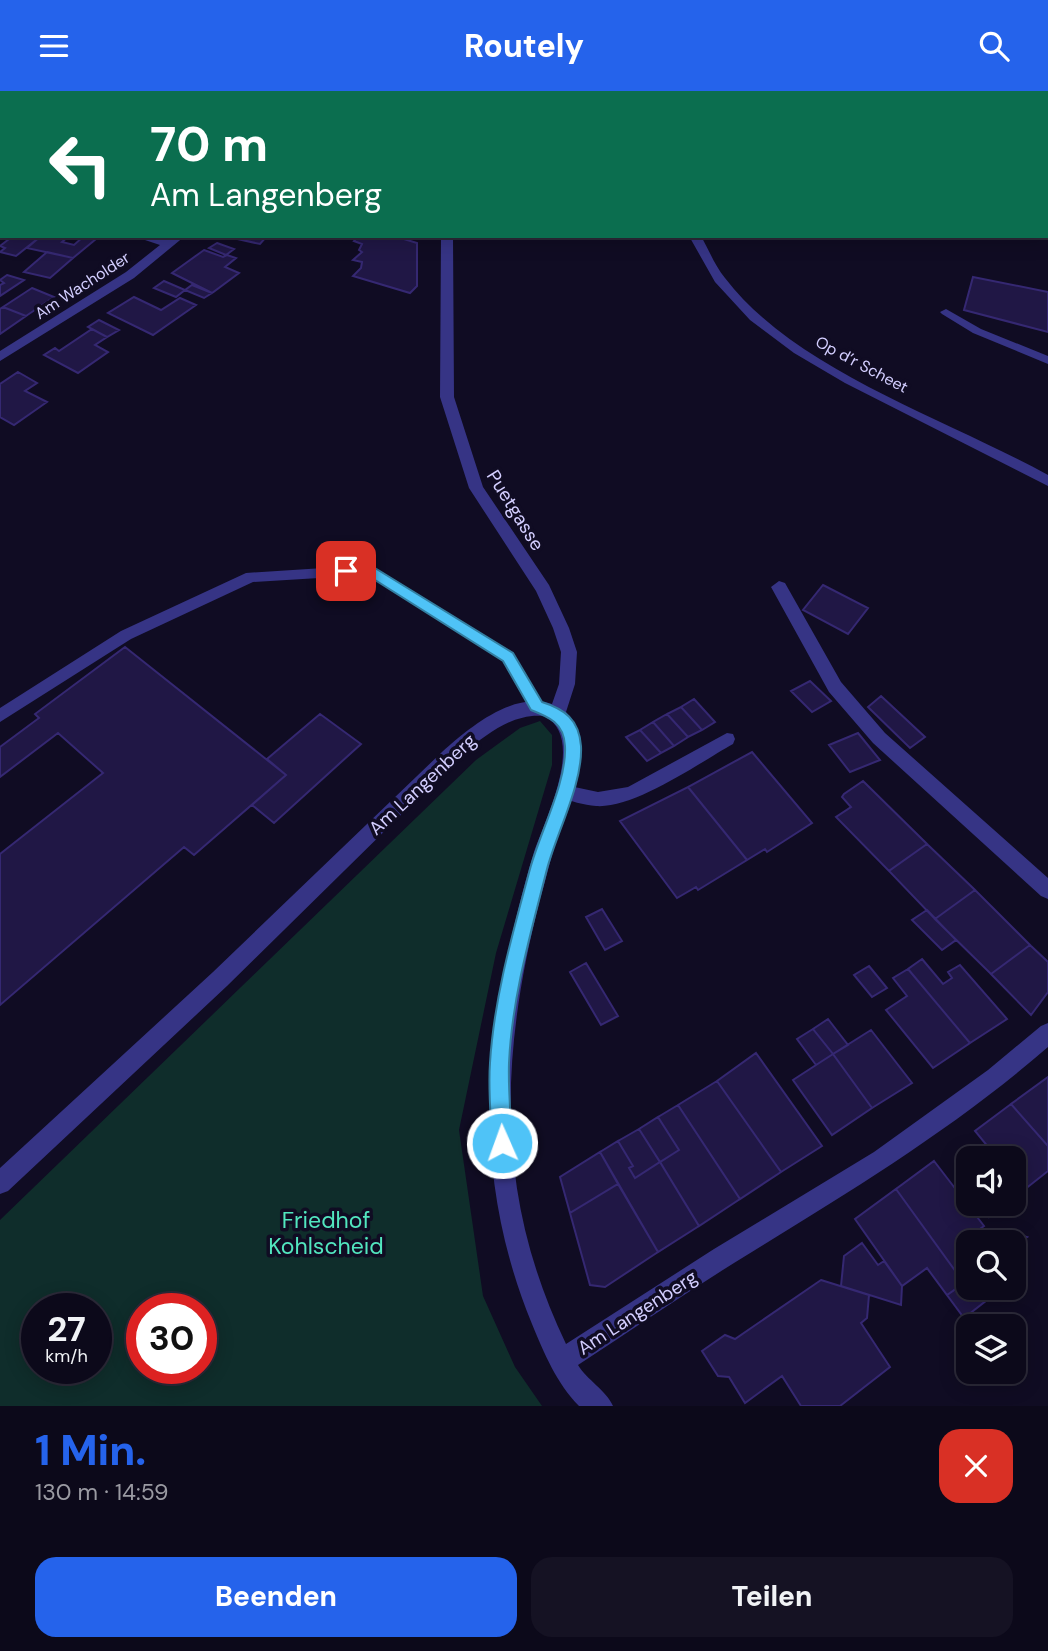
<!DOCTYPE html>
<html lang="de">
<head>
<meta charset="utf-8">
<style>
	body { margin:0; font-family:"DM Sans",sans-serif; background:#151223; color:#f1f3f6; height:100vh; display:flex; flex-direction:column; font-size:26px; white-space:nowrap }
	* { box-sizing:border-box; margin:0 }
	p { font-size:23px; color:#9a9aa2 }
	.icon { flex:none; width:38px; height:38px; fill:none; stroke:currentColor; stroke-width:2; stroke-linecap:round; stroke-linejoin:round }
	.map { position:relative; height:1315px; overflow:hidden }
	.sheet { display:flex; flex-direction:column; background:#0c091a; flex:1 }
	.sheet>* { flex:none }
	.guide { position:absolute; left:0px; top:0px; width:1048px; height:147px; box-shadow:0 4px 18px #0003,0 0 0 2px #2c2a39; background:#0b6e4f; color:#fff; overflow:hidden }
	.controls { position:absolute; left:956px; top:1055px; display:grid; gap:14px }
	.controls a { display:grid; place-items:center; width:70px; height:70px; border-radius:14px; background:#0c091a; box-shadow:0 4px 18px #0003,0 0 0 2px #2c2a39; font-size:35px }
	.speed { position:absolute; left:21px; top:1202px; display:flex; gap:14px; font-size:35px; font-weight:700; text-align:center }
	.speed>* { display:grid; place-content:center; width:91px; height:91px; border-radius:50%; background:#0c091a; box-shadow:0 4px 18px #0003,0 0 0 2px #2c2a39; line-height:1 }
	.speed small { font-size:18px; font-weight:400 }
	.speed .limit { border:10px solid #d22; background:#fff; color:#111 }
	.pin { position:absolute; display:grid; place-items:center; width:60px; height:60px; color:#fff; margin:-30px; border-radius:14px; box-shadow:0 4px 10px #0006 }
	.me { position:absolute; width:77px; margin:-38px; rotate:358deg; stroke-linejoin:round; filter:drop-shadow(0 0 5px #0008) }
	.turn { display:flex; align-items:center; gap:24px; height:147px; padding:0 35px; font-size:32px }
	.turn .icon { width:91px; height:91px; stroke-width:2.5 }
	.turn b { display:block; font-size:49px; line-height:60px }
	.round { display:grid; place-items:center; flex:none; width:74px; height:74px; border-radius:21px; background:#151223 }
	.head { display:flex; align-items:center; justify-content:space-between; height:119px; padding:0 35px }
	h1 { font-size:42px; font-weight:800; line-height:52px; color:#2563eb }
	.action { display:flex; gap:14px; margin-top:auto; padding:14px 35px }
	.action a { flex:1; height:80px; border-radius:21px; background:#2563eb; color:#fff; font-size:28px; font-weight:800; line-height:80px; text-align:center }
	.action a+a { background:#151223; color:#f1f3f6 }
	header { display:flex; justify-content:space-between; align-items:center; height:91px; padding:0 35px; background:#2563eb; color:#fff; font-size:32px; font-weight:800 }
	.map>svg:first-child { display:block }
	.green { fill:#0f2d2b; fill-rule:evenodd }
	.building { fill:#201745; stroke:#352872; stroke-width:2 }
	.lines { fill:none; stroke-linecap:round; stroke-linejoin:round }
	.service { fill:#363485; fill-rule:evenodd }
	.minor { fill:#363485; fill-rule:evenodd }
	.tertiary { fill:#363485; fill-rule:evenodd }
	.route { fill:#4fc3f7; stroke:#337fa1; stroke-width:2 }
	.labels { text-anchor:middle; stroke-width:7; stroke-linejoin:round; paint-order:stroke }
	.far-street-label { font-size:16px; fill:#d3ceff; stroke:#100c23 }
	.street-label { font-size:19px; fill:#d3ceff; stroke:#100c23 }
	.near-park-label { font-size:23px; fill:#52e6bf; stroke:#100c23 }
</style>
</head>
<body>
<header><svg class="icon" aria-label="menu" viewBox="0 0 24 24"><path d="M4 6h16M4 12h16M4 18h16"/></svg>Routely<svg class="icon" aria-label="search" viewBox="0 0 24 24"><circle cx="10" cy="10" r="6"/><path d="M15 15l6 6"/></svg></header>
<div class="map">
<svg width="1048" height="1315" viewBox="0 0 1048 1315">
	<rect width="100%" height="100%" fill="#100c23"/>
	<path class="green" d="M540 630 552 644V674L496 862 459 1039 483 1205 515 1276 542 1315H0V1129L476 669 520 637ZM37 1218H96V1278H37ZM142 1218H201V1278H142Z"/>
	<path class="building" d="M13 145H41L16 165 0 161 5 157 0 155Z
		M41 145H69L62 151 74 154 84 145 96 148 73 167 27 157Z
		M224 145H267L260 153Z
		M359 145H394L417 152V195L410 202 353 185 361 177 362 171 353 169 362 161 359 159 362 153 354 150Z
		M217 152 234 158 226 164 209 157Z
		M204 159 223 166 227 164 236 167 225 176 239 182 212 202 172 182Z
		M47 161 73 167 50 187 24 181Z
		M7 184 24 189 0 205V194L4 192 0 189Z
		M973 186 1048 201V241L964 219Z
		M164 190 185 199 176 206 154 197Z
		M192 194 212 202 204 207 185 199Z
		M32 197 54 206 26 225 3 216Z
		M134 206 161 219 180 207 196 214 153 244 108 222Z
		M3 216 26 225 0 243V218Z
		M99 229 119 239 107 246 88 236Z
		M92 238 107 246 95 254 108 261 78 282 44 264 55 257 59 260Z
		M18 281 37 292 25 300 47 311 14 334 0 326V293Z
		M823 494 868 517 848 543 803 519Z
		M125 556 286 684 194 764 184 756 0 914V763L103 682 58 642 0 686V656L39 627 35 623Z
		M810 590 831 610 812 621 791 600Z
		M881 605 925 646 910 657 868 616Z
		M694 608 715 631 702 639 681 616Z
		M681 616 702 639 688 646 667 623Z
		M320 623 361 653 274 732 252 714 286 684 267 668Z
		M667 623 688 646 674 655 653 631Z
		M653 631 674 655 661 662 640 639Z
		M640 639 661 662 647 670 626 646Z
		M858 642 880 669 850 681 829 654Z
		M752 661 812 732 767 761 765 758 747 769 688 696Z
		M863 690 927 753 889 780 836 726 851 716 842 706 844 703Z
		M688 696 747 769 698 799 696 796 677 807 620 730Z
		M927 753 975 799 935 828 889 780Z
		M975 799 1030 854 991 883 935 828Z
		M602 818 622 850 605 859 586 826Z
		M927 819 956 849 942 859 912 829Z
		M1030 854 1048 871V901L1031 924 991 883Z
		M922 868 943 893 952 887 948 881 960 874 1007 928 970 952 908 878Z
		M586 872 618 925 601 934 570 881Z
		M869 875 887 897 872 906 854 884Z
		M908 878 970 952 933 977 886 919 907 905 893 887Z
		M828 928 848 954 833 963 813 938Z
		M813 938 833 963 816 974 797 948Z
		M871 939 912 992 872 1017 833 963Z
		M756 962 822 1055 781 1081 717 990Z
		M833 963 872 1017 832 1044 793 989Z
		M1048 986V1055L1011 1013Z
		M717 990 781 1081 740 1108 678 1014Z
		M1011 1013 1048 1055V1080L1024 1099 1013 1087V1068H998L975 1040Z
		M678 1014 740 1108 699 1135 660 1071 679 1059 658 1026Z
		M658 1026 679 1059 660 1071 639 1038Z
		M639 1038 660 1071 635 1087 629 1077 633 1075 618 1050Z
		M618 1050 633 1075 629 1077 635 1087 660 1071 699 1135 658 1161 600 1061Z
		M600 1061 618 1093 570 1122 560 1086Z
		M934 1070 984 1135 959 1153 968 1164V1190L964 1192 896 1098Z
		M618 1093 658 1161 605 1196 590 1194 570 1122Z
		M896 1098 964 1192 947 1204 927 1177 902 1195 855 1128Z
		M979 1113H1006L989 1126Z
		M1014 1142 1027 1146 1013 1156V1152L1005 1149Z
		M862 1152 878 1174 884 1170 902 1195 901 1214 841 1195 844 1165Z
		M821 1189 869 1204 867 1227 861 1232 890 1276 840 1315H801L782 1285 745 1312 729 1286 718 1285 702 1260 725 1244 735 1248Z
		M968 1190V1197H992L996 1202 964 1227 947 1204Z"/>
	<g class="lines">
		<path class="service" d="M946 218 981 238 1048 265V273L973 242 942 223 940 221Z
			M370 474 513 562 544 615 541 619H531L503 570 368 484 253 491 131 548 0 631V617L121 540 246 482Z
			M727 642 733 643 735 648 733 653C699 672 634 718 596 715 584 714 570 710 559 706L557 701 559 696 565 694 598 701 628 696Z"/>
		<path class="minor" d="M325 0H336L324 2Z
			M527 0H537V2H527Z
			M0 55H2V63H0Z
			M133 145H153L167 149 171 145H185L134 187 0 270V260L126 181 160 154Z
			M441 145H453L454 306 483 396 549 494 569 537 577 561 575 593 566 621C600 658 567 718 554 757 549 774 545 791 540 808 500 965 494 1103 566 1253L714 1158 874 1061 988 979 1041 935 1048 932V956C950 1041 844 1104 734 1172 681 1205 630 1240 578 1274 587 1289 606 1299 613 1315H579C557 1293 544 1262 532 1233 480 1107 479 979 511 848 518 819 525 790 534 761 545 729 587 646 544 625 513 622 487 643 464 662L227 895 8 1100 0 1103V1077L213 881 442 661C469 637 512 600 552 613L559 593 561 561 553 537 536 500 469 397 440 306Z
			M779 490 785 492 841 591 885 642 1048 787V808L1041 805 873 652 829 601 771 496Z"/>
		<path class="tertiary" d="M685 0H695L696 2H686Z
			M689 145H701C709 159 715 175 725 187 796 280 947 328 1048 384V395L845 292 794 262 750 229 715 191Z"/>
	</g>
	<path class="route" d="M370 474 513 562 542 611C564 618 579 628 581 655 583 692 557 741 547 778 531 841 512 906 509 972 508 999 511 1026 512 1052L509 1059 502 1062 495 1059 492 1052C491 1026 488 998 490 972 494 906 513 841 530 778 540 741 567 691 565 655 564 632 549 626 531 619L503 570 367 484 346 485 339 480 346 475Z"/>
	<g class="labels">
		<g class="far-street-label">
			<text transform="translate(82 194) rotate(-33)" y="6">Am Wacholder</text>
			<text transform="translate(862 273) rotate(28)" y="6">Op d’r Scheet</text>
		</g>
		<g class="street-label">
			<text transform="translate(516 419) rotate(58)" y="7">Puetgasse</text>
			<text transform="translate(422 693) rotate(-43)" y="7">Am Langenberg</text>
			<text transform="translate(637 1221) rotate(-33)" y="7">Am Langenberg</text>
		</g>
		<g class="near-park-label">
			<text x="326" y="1137">Friedhof<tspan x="326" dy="26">Kohlscheid</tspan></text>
		</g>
	</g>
</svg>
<div class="controls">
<a><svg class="icon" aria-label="sound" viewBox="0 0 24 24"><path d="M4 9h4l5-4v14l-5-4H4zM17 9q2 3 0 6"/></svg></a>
<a><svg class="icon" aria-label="search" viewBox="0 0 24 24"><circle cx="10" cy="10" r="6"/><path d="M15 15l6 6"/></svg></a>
<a><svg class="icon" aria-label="layers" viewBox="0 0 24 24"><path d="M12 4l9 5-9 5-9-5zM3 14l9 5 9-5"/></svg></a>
</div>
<div class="speed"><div>27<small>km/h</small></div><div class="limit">30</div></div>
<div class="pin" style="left:346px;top:480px;background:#d93025"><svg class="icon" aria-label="arrive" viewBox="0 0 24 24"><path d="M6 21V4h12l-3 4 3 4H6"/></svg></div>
<svg class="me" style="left:502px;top:1052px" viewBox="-20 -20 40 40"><circle r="17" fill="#4fc3f7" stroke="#fff" stroke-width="3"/><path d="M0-11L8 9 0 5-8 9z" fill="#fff"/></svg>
<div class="guide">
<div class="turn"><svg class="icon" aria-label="left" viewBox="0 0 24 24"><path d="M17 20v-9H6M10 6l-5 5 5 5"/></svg><div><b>70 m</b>Am Langenberg</div></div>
</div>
</div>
<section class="sheet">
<div class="head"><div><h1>1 Min.</h1><p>130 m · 14:59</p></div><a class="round" style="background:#d93025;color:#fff"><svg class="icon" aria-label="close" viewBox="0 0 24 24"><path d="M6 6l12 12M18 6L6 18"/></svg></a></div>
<div class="action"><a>Beenden</a><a>Teilen</a></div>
</section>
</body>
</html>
